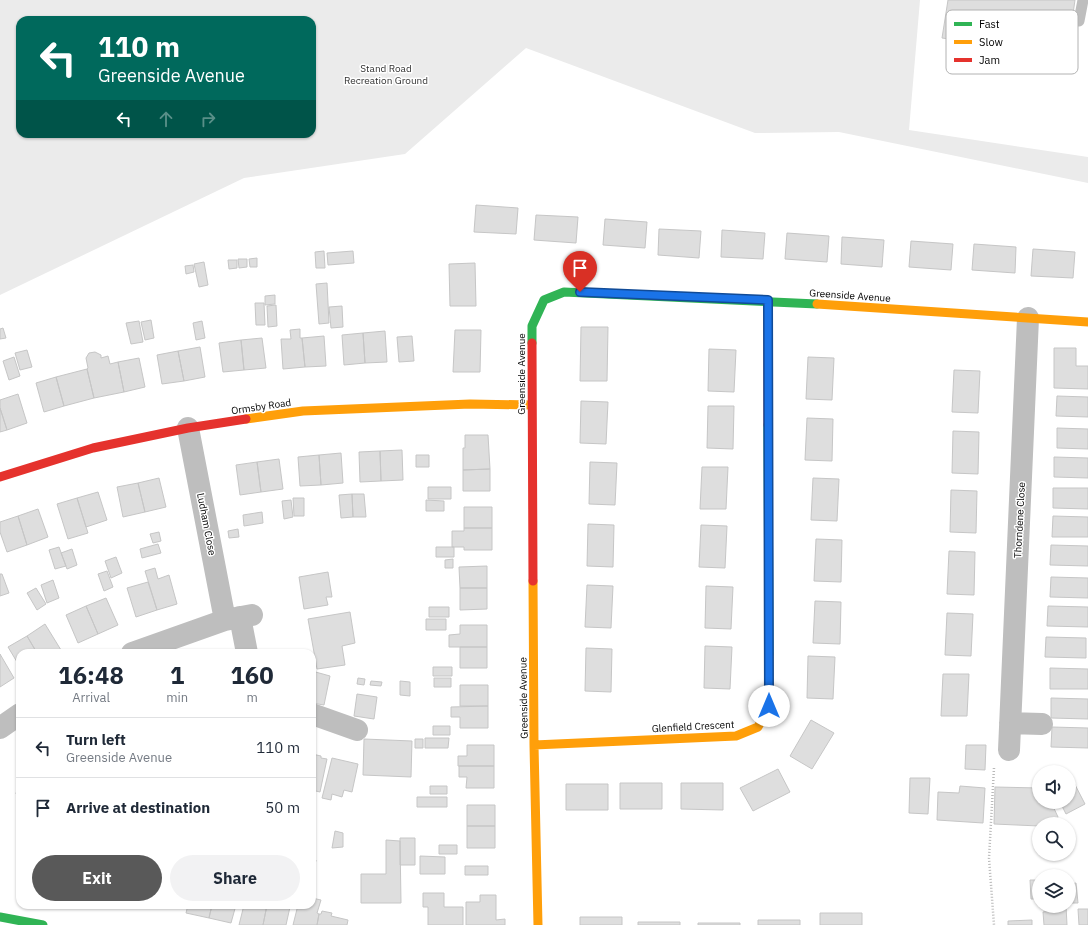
<!DOCTYPE html>
<html lang="en">
<head>
<meta charset="utf-8">
<style>
	body { margin:0; font-family:"IBM Plex Sans",sans-serif; background:#f2f2f3; color:#1f2937; height:100vh; display:flex; flex-direction:column; font-size:15px; white-space:nowrap }
	* { box-sizing:border-box; margin:0 }
	p { font-size:13px; color:#747a83 }
	.icon { flex:none; width:22px; height:22px; fill:none; stroke:currentColor; stroke-width:2; stroke-linecap:round; stroke-linejoin:round }
	.map { position:relative; flex:1; overflow:hidden }
	.details { position:absolute; left:16px; top:649px; width:300px; height:260px; display:flex; flex-direction:column; background:#fff; border-radius:12px; box-shadow:0 1px 3px #0004 }
	.details>* { flex:none }
	.hud { position:absolute; left:16px; top:16px; width:300px; height:122px; border-radius:12px; box-shadow:0 1px 3px #0004; background:#00695c; color:#fff; overflow:hidden }
	.tools { position:absolute; left:1032px; top:765px; display:grid; gap:8px }
	.tools a { display:grid; place-items:center; width:44px; height:44px; border-radius:50%; background:#fff; box-shadow:0 1px 3px #0004; font-size:20px }
	.pin { position:absolute; display:grid; place-items:center; width:34px; height:34px; color:#fff; margin:-41px -17px; border-radius:50% 50% 50% 0; rotate:-45deg; box-shadow:0 0 4px #0007 }
	.pin .icon { rotate:45deg }
	.me { position:absolute; width:44px; margin:-22px; rotate:0deg; stroke-linejoin:round; filter:drop-shadow(0 0 3px #0008) }
	.turn { display:flex; align-items:center; gap:14px; height:84px; padding:0 16px; font-size:18px }
	.turn .icon { width:52px; height:52px; stroke-width:2.5 }
	.turn b { display:block; font-size:28px; line-height:34px }
	.lanes { display:flex; align-items:center; height:38px; padding:0 16px; background:#0003; justify-content:center; gap:20px; direction:ltr }
	.lanes .off { opacity:.35 }
	.eta { display:flex; justify-content:space-evenly; align-items:center; height:68px; text-align:center }
	.eta b { font-size:24px; font-weight:800; line-height:28px }
	.action { display:flex; gap:8px; margin-top:auto; padding:8px 16px }
	.action a { flex:1; height:46px; border-radius:24px; background:#595959; color:#fff; font-size:16px; font-weight:800; line-height:46px; text-align:center }
	.action a+a { background:#f2f2f3; color:#1f2937 }
	ul { padding:0; list-style:none }
	li { display:flex; align-items:center; gap:12px; height:60px; padding:0 16px; border-top:1px solid #e0e1e3 }
	li div { flex:1 }
	li b { display:block; font-size:15px }
	li em { font-style:normal }
	.map>svg:first-child { display:block }
	.green { fill:#ebebeb; fill-rule:evenodd }
	.building { fill:#dedede; stroke:#c6c6c6 }
	.lines { fill:none; stroke-linecap:round; stroke-linejoin:round }
	.path { stroke:#b9b9b9; stroke-width:2.5; stroke-dasharray:1 2; stroke-linecap:butt }
	.lane { stroke:#bebebe; stroke-width:11 }
	.street { stroke:#bebebe; stroke-width:22 }
	.fast { stroke:#30b455; stroke-width:9 }
	.slow { stroke:#ff9f0a; stroke-width:9 }
	.jam { stroke:#e5322d; stroke-width:9 }
	.route-casing { stroke:#114b97; stroke-width:10 }
	.route { stroke:#1a73e8; stroke-width:7 }
	.labels { text-anchor:middle; stroke-width:3; stroke-linejoin:round; paint-order:stroke }
	.park-label { font-size:10px; fill:#313131; stroke:#fff }
	.street-label { font-size:10px; fill:#000; stroke:#fff }
	.key { fill:#fff; stroke:#b2b2b2; stroke-width:1 }
	.key-label { font-size:11px; fill:#000 }
</style>
</head>
<body>
<div class="map">
<svg width="1088" height="925" viewBox="0 0 1088 925">
	<rect width="100%" height="100%" fill="#fff"/>
	<path class="green" d="M0 0H920L909 130 1088 157V183L839 132 755 133 526 48 405 154 244 178 0 295ZM20 20H312V134H20Z"/>
	<path class="building" d="M948 0H1075L1067 56 942 38Z
		M476 205 518 208 516 234 474 232Z
		M536 215 578 217 576 243 534 240Z
		M605 219 647 222 645 248 603 245Z
		M659 229 701 231 699 258 658 255Z
		M722 230 765 233 763 259 721 257Z
		M787 233 829 236 827 262 785 259Z
		M842 237 884 240 882 267 841 264Z
		M911 241 953 244 951 270 909 267Z
		M974 244 1016 247 1015 273 972 270Z
		M1033 249 1075 252 1073 278 1031 276Z
		M324 251 325 268H316L315 252Z
		M353 251 354 263 328 265 327 253Z
		M257 258V267H250L249 259Z
		M238 259H247V267L239 268Z
		M228 260H237V268L229 269Z
		M204 262 208 285 199 287 194 264Z
		M475 263 476 306H450L449 264Z
		M193 265 194 272 186 274 185 266Z
		M327 283 329 323 319 324 316 284Z
		M275 295V304L265 305V296Z
		M255 303H264L265 325H256Z
		M276 305 277 326 268 327 267 306Z
		M342 306 343 327 331 328 329 307Z
		M151 320 154 338 145 340 141 322Z
		M139 321 143 342 131 344 126 323Z
		M202 321 205 338 196 340 193 323Z
		M581 327H608L607 381H580Z
		M3 328 6 338 0 339V329Z
		M300 329V338H302L305 367 283 369 281 339H291L290 330Z
		M455 330H481L480 372H453Z
		M385 331 387 362 365 363 363 333Z
		M363 333 365 363 344 365 342 335Z
		M324 336 326 366 305 367 302 338Z
		M412 336 414 361 399 362 397 337Z
		M262 338 266 368 244 370 241 340Z
		M241 340 244 370 223 372 219 343Z
		M200 347 205 377 184 381 178 351Z
		M1054 348H1076V366H1088V389L1054 388Z
		M709 349 736 350 734 392 708 391Z
		M27 350 32 367 20 370 15 353Z
		M178 351 184 381 162 384 157 355Z
		M95 352 101 355V358L108 356 110 364 118 362 124 392 94 398 87 369 88 368 86 358 89 353Z
		M14 357 20 376 9 380 3 361Z
		M808 357 834 358 832 400 806 399Z
		M139 358 145 387 124 392 118 362Z
		M87 369 94 398 64 406 56 377Z
		M954 370 980 371 978 413 952 412Z
		M56 377 64 406 44 412 36 383Z
		M18 394 27 423 7 430 0 408V400Z
		M1057 396 1088 397V417L1056 416Z
		M581 401 608 402 606 444 580 443Z
		M708 406H734L733 449 707 448Z
		M0 408 7 430 0 432Z
		M807 418 833 419 832 461 805 460Z
		M1057 428 1088 429V449L1057 448Z
		M953 431 979 432 978 474 952 473Z
		M465 435H488L490 469 463 470V448H465Z
		M402 450 403 480 381 481 380 451Z
		M380 451 381 481 360 482 359 452Z
		M341 453 343 483 321 485 319 455Z
		M319 455 321 485 300 486 298 457Z
		M416 455H429V467H416Z
		M1054 457 1088 458V478L1054 477Z
		M279 459 283 489 261 492 257 462Z
		M257 462 261 492 240 495 236 465Z
		M590 462 617 463 615 505 589 504Z
		M702 467H728L726 509H700Z
		M490 469V491H463V470Z
		M159 478 166 507 145 512 138 483Z
		M813 478 839 479 837 521 811 520Z
		M138 483 145 512 123 517 117 487Z
		M428 487H451V499H428Z
		M1053 488H1088V509L1053 508Z
		M951 490 977 491 976 533 950 532Z
		M98 492 107 520 86 527 77 498Z
		M352 494H364L366 517H353Z
		M352 494 353 517 341 518 339 495Z
		M77 498 88 533 68 539 57 504Z
		M293 498H304V516H294Z
		M291 500 293 517 284 519 282 501Z
		M426 500 444 501V511H426Z
		M464 507H492V528H464Z
		M38 509 48 537 27 545 18 516Z
		M262 512 263 523 244 526 243 515Z
		M18 516 27 545 7 552 0 532V522Z
		M1053 516 1088 517V537H1052Z
		M588 524 614 525 613 567 587 566Z
		M701 525 727 526 725 568 699 567Z
		M464 528H492V550H464V547H452V531H464Z
		M238 529 239 537 229 538 228 531Z
		M159 532 161 541 153 543 150 534Z
		M816 539 842 540 841 582 814 581Z
		M158 544 161 553 142 558 140 549Z
		M1051 545 1088 546V566L1050 565Z
		M59 547 66 566 55 569 49 550Z
		M436 547H454V557H436Z
		M72 549 77 565 67 569 61 553Z
		M949 551 975 552 974 595 947 594Z
		M116 557 122 573 111 578 105 561Z
		M453 559V568H445V560Z
		M487 566V588H460L459 567Z
		M155 568 158 579 169 575 177 604 157 610 145 571Z
		M107 571 113 587 104 591 98 574Z
		M328 572 332 597H326L328 605 304 609 299 577Z
		M0 574H2L9 593 0 596Z
		M1051 577 1088 578V598L1050 597Z
		M53 580 59 598 47 603 41 585Z
		M148 582 157 610 136 617 127 588Z
		M587 585 613 586 611 628 585 627Z
		M706 586 733 587 731 629 705 628Z
		M36 588 46 604 37 610 27 593Z
		M460 588H487V609L460 610Z
		M106 598 118 625 98 634 86 606Z
		M815 601 841 602 840 644 813 643Z
		M86 606 98 634 78 643 66 615Z
		M1048 606 1088 607V627L1047 626Z
		M429 607H449V617H429Z
		M350 612 355 643 342 646 345 665 317 669 308 619Z
		M947 613 973 614 971 656 945 655Z
		M426 619H446V630H426Z
		M45 624 61 650 56 653H37L27 636Z
		M460 625H487V647H449V635L460 634Z
		M27 636 37 653H20V667L8 647Z
		M1046 637 1086 638V658L1045 657Z
		M705 646 732 647 730 689 704 688Z
		M460 647H487V668H460Z
		M586 648 612 649 611 692 585 691Z
		M0 654 14 678 0 687Z
		M808 656 835 657 833 699 807 698Z
		M433 667H452V676H433Z
		M1050 668 1088 669V689H1050Z
		M312 671 330 676 324 705 312 703Z
		M943 674H969L967 716H941Z
		M358 678 365 679 364 685 357 684Z
		M434 678H451V687H434Z
		M371 681 382 682 381 686 370 685Z
		M400 681 410 682V696L400 695Z
		M460 685H488V706H460Z
		M357 694 377 697 374 719 354 716Z
		M1051 698 1088 699V719L1051 718Z
		M488 706V728H460V717H451V707Z
		M811 720 834 733 812 769 790 756Z
		M433 726H450V735H433Z
		M1052 727 1088 728V748L1051 747Z
		M425 738H449L448 748H425Z
		M364 739 412 741 411 777 363 775Z
		M415 739H423V748H415Z
		M467 745H494V766H458V756H467Z
		M966 745H986L985 770 965 769Z
		M312 754 321 756V758L327 759 320 792 312 790Z
		M332 758 358 764 352 792 344 790 342 797 332 794 331 800 322 798Z
		M459 766H494V788H466L467 777H459Z
		M778 769 790 792 753 811 740 788Z
		M20 775V795L16 794Z
		M1070 775 1085 804 1066 814 1060 802H1069V776Z
		M910 778H930L928 814 909 813Z
		M620 783H662V809H620Z
		M681 783H723V810L681 809Z
		M566 784H608V810H566Z
		M430 786H447V794H430Z
		M960 786 985 788 983 823 937 820 938 792 959 793Z
		M995 787 1039 788V802H1051L1058 817 1055 824H1039V826L994 824Z
		M417 797H447V807H417Z
		M467 805H495V826H467Z
		M467 826H495V848H467Z
		M335 831 343 833V847L332 848Z
		M400 838H415V865H400Z
		M386 840 400 841 401 903H361V874H386Z
		M439 845H457V854H439Z
		M420 856 445 857V874H420Z
		M312 859 316 860 312 879Z
		M465 866H488V875H465Z
		M1030 880H1039V899H1031Z
		M1076 883 1078 903H1069V884Z
		M423 893H444V907H463V925H428V907H423Z
		M480 895H496V920L505 919V925H466V902H480Z
		M312 898 321 900 317 913 319 914 317 925H293L297 909 300 905H312Z
		M188 905H212L209 918 186 913Z
		M212 905H236L231 923 209 918Z
		M244 905H267L263 925H239Z
		M267 905H281L290 907 286 925H263Z
		M1050 906H1066L1067 925H1044L1043 912 1051 911Z
		M1078 909H1088V925H1079Z
		M322 911 332 913 331 916 348 920 347 925H317L319 914H321Z
		M820 913H862V925H820Z
		M580 917H622V925H580Z
		M758 920H800V925H758Z
		M1032 920V925H1008V921Z
		M638 922H680V925H638Z
		M698 923H740V925H698Z"/>
	<g class="lines">
		<path class="path" d="M994 768 989 858 994 925"/>
		<path class="lane" d="M1079 21 1083 0"/>
		<path class="street" d="M188 428 225 620
			M240 617 247 653
			M132 653 225 620 252 615
			M312 714 357 730
			M1010 723 1042 724
			M0 728 20 714
			M1009 750 1028 318"/>
		<path class="fast" d="M532 343V326L544 300 564 292 817 304
			M768 425 769 654
			M0 917 43 925"/>
		<path class="slow" d="M817 304 1088 322
			M246 419 303 411 470 404 531 405
			M533 581 534 745 538 925
			M534 745 736 736 758 727 769 706V654"/>
		<path class="jam" d="M768 301V425
			M532 343 533 581
			M0 477 93 448 188 428 246 419"/>
	</g>
	<g class="lines">
		<g class="route-casing">
			<path id="route" d="M580 292 768 300 769 706"/>
		</g>
		<use href="#route" class="route"/>
	</g>
	<g class="labels">
		<g class="park-label">
			<text x="386" y="72">Stand Road<tspan x="386" dy="12">Recreation Ground</tspan></text>
		</g>
		<g class="street-label">
			<text transform="translate(850 295) rotate(4)" y="4">Greenside Avenue</text>
			<text transform="translate(521 374) rotate(-90)" y="4">Greenside Avenue</text>
			<text transform="translate(261 406) rotate(-8)" y="4">Ormsby Road</text>
			<text transform="translate(1019 520) rotate(-87)" y="4">Thorndene Close</text>
			<text transform="translate(207 524) rotate(79)" y="4">Ludham Close</text>
			<text transform="translate(523 698) rotate(-91)" y="4">Greenside Avenue</text>
			<text transform="translate(693 726) rotate(-3)" y="4">Glenfield Crescent</text>
		</g>
	</g>
	<rect x="946" y="10" width="132" height="64" rx="6" class="key"/>
	<rect x="954" y="22" width="18" height="4" fill="#30b455"/>
	<rect x="954" y="40" width="18" height="4" fill="#ff9f0a"/>
	<rect x="954" y="58" width="18" height="4" fill="#e5322d"/>
	<g class="key-label">
		<text x="979" y="28">Fast</text>
		<text x="979" y="46">Slow</text>
		<text x="979" y="64">Jam</text>
	</g>
</svg>
<div class="tools">
<a><svg class="icon" aria-label="sound" viewBox="0 0 24 24"><path d="M4 9h4l5-4v14l-5-4H4zM17 9q2 3 0 6"/></svg></a>
<a><svg class="icon" aria-label="search" viewBox="0 0 24 24"><circle cx="10" cy="10" r="6"/><path d="M15 15l6 6"/></svg></a>
<a><svg class="icon" aria-label="layers" viewBox="0 0 24 24"><path d="M12 4l9 5-9 5-9-5zM3 14l9 5 9-5"/></svg></a>
</div>
<div class="pin" style="left:580px;top:292px;background:#d93025"><svg class="icon" aria-label="arrive" viewBox="0 0 24 24"><path d="M6 21V4h12l-3 4 3 4H6"/></svg></div>
<svg class="me" style="left:769px;top:706px" viewBox="-20 -20 40 40"><circle r="19" fill="#fff"/><path d="M0-13L10 11 0 6-10 11z" fill="#1a73e8"/></svg>
<div class="hud">
<div class="turn"><svg class="icon" aria-label="left" viewBox="0 0 24 24"><path d="M17 20v-9H6M10 6l-5 5 5 5"/></svg><div><b>110 m</b>Greenside Avenue</div></div>
<div class="lanes"><svg class="icon" aria-label="left" viewBox="0 0 24 24"><path d="M17 20v-9H6M10 6l-5 5 5 5"/></svg><svg class="icon off" aria-label="ahead" viewBox="0 0 24 24"><path d="M12 20V5M6 11l6-6 6 6"/></svg><svg class="icon off" aria-label="right" viewBox="0 0 24 24"><path d="M7 20v-9h11M14 6l5 5-5 5"/></svg></div>
</div>
<section class="details">
<div class="eta">
<div><b>16:48</b><p>Arrival</p></div>
<div><b>1</b><p>min</p></div>
<div><b>160</b><p>m</p></div>
</div>
<ul>
<li><svg class="icon" aria-label="left" viewBox="0 0 24 24"><path d="M17 20v-9H6M10 6l-5 5 5 5"/></svg><div><b>Turn left</b><p>Greenside Avenue</p></div><em>110 m</em></li>
<li><svg class="icon" aria-label="arrive" viewBox="0 0 24 24"><path d="M6 21V4h12l-3 4 3 4H6"/></svg><div><b>Arrive at destination</b></div><em>50 m</em></li>
</ul>
<div class="action"><a>Exit</a><a>Share</a></div>
</section>
</div>
</body>
</html>
